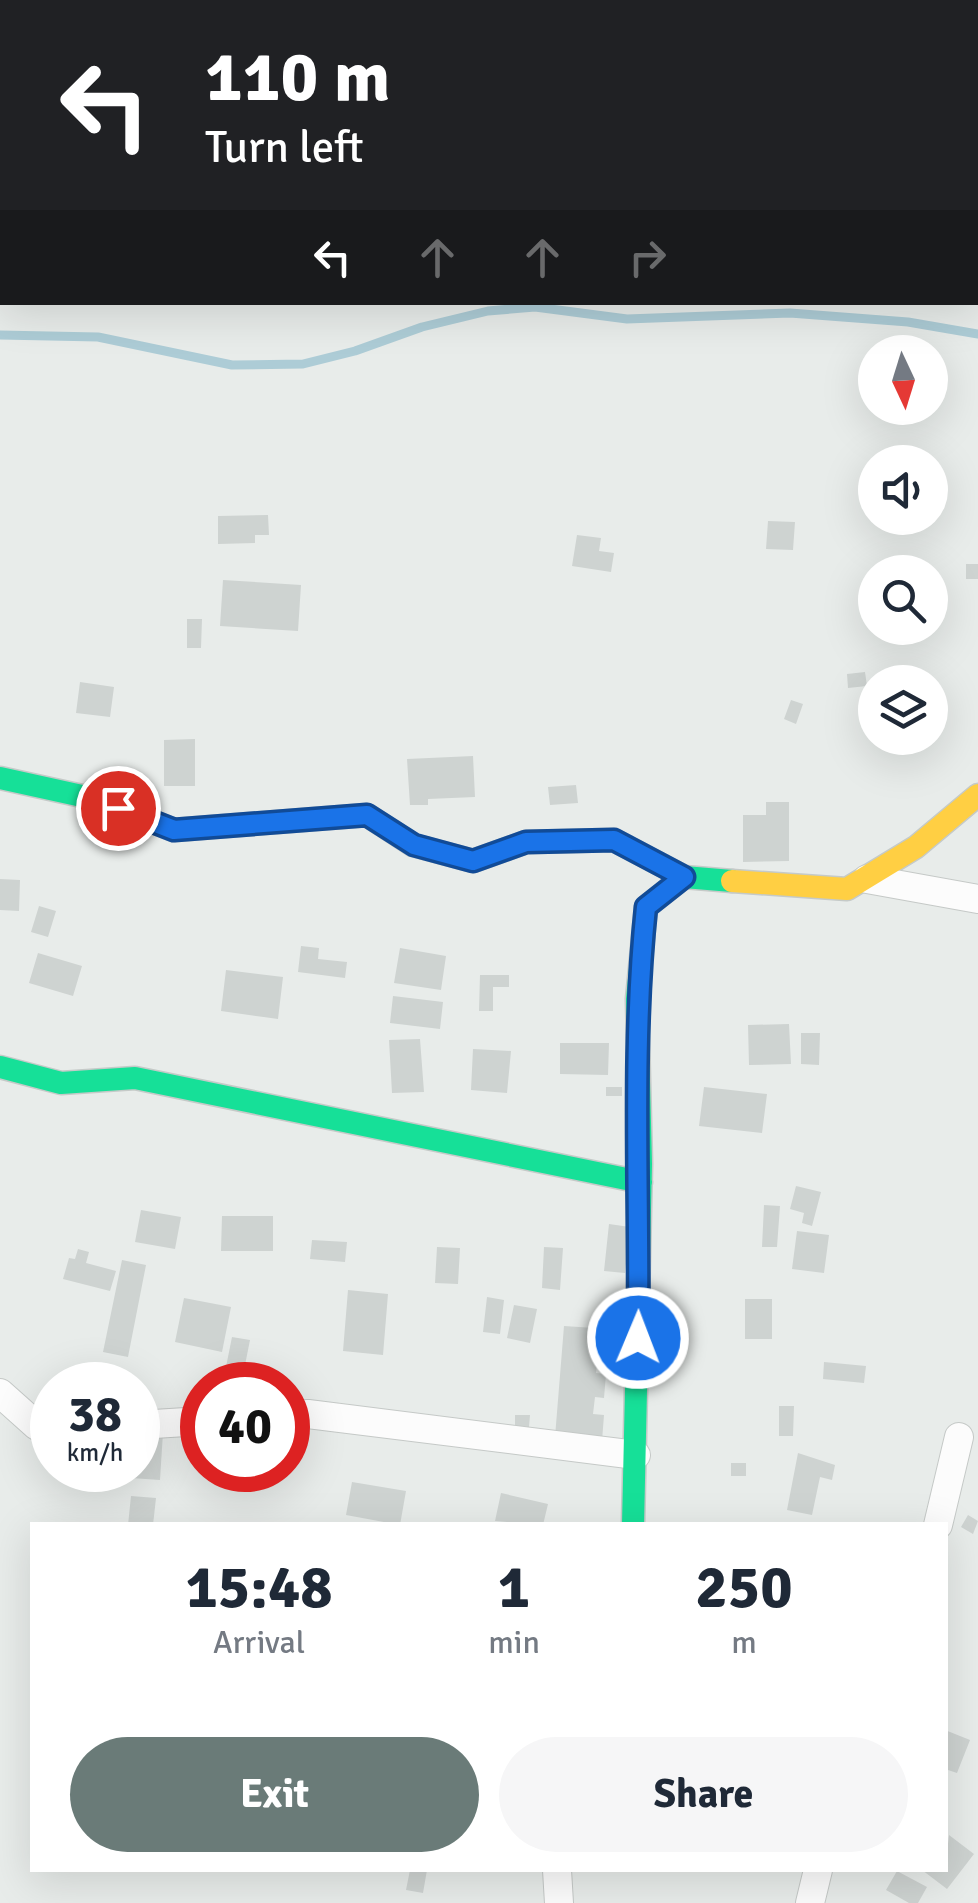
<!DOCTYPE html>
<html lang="en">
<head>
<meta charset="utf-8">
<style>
	body { margin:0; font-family:Signika,sans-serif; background:#f6f6f7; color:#1f2937; height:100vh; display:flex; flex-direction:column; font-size:38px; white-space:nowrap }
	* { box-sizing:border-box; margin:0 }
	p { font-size:32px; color:#747a83 }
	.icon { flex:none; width:55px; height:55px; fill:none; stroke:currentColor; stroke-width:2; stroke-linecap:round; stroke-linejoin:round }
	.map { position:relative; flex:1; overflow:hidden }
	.details { position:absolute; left:30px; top:1522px; width:918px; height:350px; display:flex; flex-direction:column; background:#fff; border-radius:0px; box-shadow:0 10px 40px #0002 }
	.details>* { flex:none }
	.hud { position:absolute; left:0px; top:0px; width:980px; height:305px; box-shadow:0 10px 40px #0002; background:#202124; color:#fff; overflow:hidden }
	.needle { width:65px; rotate:176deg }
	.controls { position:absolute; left:858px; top:335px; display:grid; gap:20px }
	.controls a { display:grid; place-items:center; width:90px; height:90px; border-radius:50%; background:#fff; box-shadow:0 10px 40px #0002; font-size:50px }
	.speed { position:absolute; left:30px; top:1362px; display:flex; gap:20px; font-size:50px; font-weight:700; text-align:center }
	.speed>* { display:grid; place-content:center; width:130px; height:130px; border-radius:50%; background:#fff; box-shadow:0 10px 40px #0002; line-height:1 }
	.speed small { font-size:25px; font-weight:400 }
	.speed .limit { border:15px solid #d22; background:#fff; color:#111 }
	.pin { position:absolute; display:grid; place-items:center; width:85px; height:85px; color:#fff; margin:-42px; border:5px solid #fff; border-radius:50%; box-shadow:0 2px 10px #0007 }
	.me { position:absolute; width:110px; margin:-55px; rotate:1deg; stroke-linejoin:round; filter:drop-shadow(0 0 8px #0008) }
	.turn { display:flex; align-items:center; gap:35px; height:210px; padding:0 40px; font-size:45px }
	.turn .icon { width:130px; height:130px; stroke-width:2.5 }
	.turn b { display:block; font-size:70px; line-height:85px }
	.lanes { display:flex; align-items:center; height:95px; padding:0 40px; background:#0003; justify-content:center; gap:50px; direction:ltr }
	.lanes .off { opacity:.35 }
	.eta { display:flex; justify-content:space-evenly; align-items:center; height:170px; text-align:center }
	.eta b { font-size:60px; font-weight:700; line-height:70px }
	.button { display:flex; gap:20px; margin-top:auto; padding:20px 40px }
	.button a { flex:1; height:115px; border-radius:60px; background:#6a7b78; color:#fff; font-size:40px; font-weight:700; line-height:115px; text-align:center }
	.button a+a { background:#f6f6f7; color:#1f2937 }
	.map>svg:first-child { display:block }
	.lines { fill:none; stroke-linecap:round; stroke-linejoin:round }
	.stream { stroke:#adccd6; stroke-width:9 }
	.building { fill:#ced3d1 }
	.street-casing { stroke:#c5c9c7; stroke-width:30 }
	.fast-casing { stroke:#c5cac8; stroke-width:25 }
	.slow-casing { stroke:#c5cac8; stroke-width:25 }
	.street { stroke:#fcfcfc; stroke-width:28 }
	.fast { stroke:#16e098; stroke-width:22 }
	.slow { stroke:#ffcf43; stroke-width:22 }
	.route-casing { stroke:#114b97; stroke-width:25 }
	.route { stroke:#1a73e8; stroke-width:18 }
</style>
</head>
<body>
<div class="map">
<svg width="978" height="1903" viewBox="0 0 978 1903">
	<rect width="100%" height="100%" fill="#e8ecea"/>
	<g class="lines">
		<path class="stream" d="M0 335 98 337 232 365 303 364 355 351 422 327 488 311 535 307 627 319 790 313 908 322 978 334"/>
	</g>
	<path class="building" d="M268 515 269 535H255V543L218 544V516Z
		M768 521 795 522 793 550 766 549Z
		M577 535 601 538 599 551 614 553 611 572 572 566Z
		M966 564H978V579H966Z
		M223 580 301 585 298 631 220 626Z
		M187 619H202L201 648H187Z
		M865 672 867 686 848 688 847 674Z
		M80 682 114 687 110 717 76 713Z
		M791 700 803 704 796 724 784 719Z
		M195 739V786H164V740Z
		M473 756 475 797 428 799V805H410L407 759Z
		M576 785 578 803 550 805 548 787Z
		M766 802H789V861L743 862V815H766Z
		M0 879 20 880 19 911 0 910Z
		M39 906 56 911 48 937 31 932Z
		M301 946 319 948 318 959 347 962 345 978 298 972Z
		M400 948 446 956 441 990 394 983Z
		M38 953 82 966 73 996 29 983Z
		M226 970 283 977 278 1019 221 1011Z
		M480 975H509V987H493V1011H479Z
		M393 996 443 1002 440 1029 390 1023Z
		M789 1024 791 1064 749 1065 748 1025Z
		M801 1033H820L819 1065 801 1064Z
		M420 1039 424 1092 392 1093 389 1040Z
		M560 1043H609L608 1075 560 1074Z
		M473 1049 511 1051 507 1093 471 1090Z
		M606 1087H622V1096H606Z
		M704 1087 767 1094 762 1133 699 1126Z
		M796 1186 821 1192 812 1226 802 1223 804 1213 790 1209Z
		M764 1205 780 1206 777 1247H762Z
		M141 1210 181 1217 175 1249 135 1242Z
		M222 1216H273V1251H221Z
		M609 1224 630 1227 625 1273 604 1271Z
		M797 1231 829 1235 824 1273 792 1269Z
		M312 1240 347 1242 345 1262 310 1259Z
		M437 1247 460 1248 458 1284 435 1283Z
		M544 1247 563 1248 560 1290 542 1288Z
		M78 1249 89 1252 86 1263 116 1271 110 1291 63 1279 69 1258 75 1259Z
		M122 1260 146 1265 128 1357 103 1352Z
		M348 1290 388 1294 383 1355 343 1351Z
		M487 1297 504 1300 500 1334 483 1332Z
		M184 1298 231 1307 222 1352 175 1342Z
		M745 1299H772V1339H745Z
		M514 1305 537 1309 530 1343 507 1338Z
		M564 1326 609 1329 607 1357 598 1356 596 1373 606 1374 604 1398 595 1397 593 1414 604 1415 602 1441 555 1437Z
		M232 1337 250 1340 243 1375 225 1372Z
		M824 1362 866 1366 864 1383 823 1379Z
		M779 1406H794L793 1436H779Z
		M515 1415H530L529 1427 515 1426Z
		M138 1431 163 1432 160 1480 131 1478 132 1470H138Z
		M798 1453 835 1465 832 1480 820 1477 812 1515 787 1510Z
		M731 1463H746V1476H731Z
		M352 1482 406 1491 400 1525 346 1515Z
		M501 1493 548 1504 543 1525 495 1521Z
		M131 1496 156 1498 153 1525H128Z
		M968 1515 978 1521 973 1534 961 1527Z
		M945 1730 970 1740 957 1773 945 1769Z
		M949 1835 974 1854 947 1889 922 1870H945Z
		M410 1870H427L423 1893 406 1890Z
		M897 1871 927 1887 918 1903H909L886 1890Z"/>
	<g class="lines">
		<g class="street-casing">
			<path id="street" d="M867 879 978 899
				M0 1393 37 1426 52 1427
				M288 1415 308 1414 636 1455
				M138 1425 202 1421
				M938 1525 959 1437
				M557 1870 559 1903
				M810 1903 818 1870"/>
		</g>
		<g class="fast-casing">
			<path id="fast" d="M0 778 91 798 174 830 367 815 413 845 473 861 526 842 614 840 684 877 732 881
				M0 1067 61 1083 135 1078 641 1182
				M633 1525 641 1164 637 999 646 907 684 877"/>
		</g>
		<g class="slow-casing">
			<path id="slow" d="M732 881 847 889 916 847 978 795"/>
		</g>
		<use href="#street" class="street"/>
		<use href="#fast" class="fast"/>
		<use href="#slow" class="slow"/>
	</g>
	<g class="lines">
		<g class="route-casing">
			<path id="route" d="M118 808 174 830 367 815 414 845 473 861 526 842 614 840 684 877 646 907C631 1049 640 1195 638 1338"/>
		</g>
		<use href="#route" class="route"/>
	</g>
</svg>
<div class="controls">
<a><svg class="needle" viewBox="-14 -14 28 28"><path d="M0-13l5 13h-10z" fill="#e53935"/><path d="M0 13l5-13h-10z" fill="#747a83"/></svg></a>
<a><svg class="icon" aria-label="sound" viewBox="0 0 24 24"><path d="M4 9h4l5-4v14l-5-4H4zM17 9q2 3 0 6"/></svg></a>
<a><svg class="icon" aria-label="search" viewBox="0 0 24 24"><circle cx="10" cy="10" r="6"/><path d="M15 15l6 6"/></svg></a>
<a><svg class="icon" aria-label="layers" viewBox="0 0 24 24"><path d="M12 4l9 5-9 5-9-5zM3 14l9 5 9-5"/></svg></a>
</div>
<div class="speed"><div>38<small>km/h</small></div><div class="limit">40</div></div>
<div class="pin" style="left:118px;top:808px;background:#d93025"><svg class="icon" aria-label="arrive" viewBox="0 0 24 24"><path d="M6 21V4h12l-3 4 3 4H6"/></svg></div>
<svg class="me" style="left:638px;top:1338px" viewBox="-20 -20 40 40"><circle r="17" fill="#1a73e8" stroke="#fff" stroke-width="3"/><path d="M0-11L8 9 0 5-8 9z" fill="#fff"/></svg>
<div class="hud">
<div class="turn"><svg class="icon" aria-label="left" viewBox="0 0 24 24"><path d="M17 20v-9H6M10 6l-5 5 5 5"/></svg><div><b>110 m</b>Turn left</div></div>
<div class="lanes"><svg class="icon" aria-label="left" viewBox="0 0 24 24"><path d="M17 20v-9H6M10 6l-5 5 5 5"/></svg><svg class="icon off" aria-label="ahead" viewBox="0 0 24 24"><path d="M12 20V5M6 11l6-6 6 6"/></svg><svg class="icon off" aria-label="ahead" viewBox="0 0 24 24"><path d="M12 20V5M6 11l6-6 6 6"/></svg><svg class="icon off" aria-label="right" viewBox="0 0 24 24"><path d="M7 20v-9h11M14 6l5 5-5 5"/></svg></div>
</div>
<section class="details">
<div class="eta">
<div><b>15:48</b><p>Arrival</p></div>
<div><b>1</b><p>min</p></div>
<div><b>250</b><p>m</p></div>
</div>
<div class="button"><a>Exit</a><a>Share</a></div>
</section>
</div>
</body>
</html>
